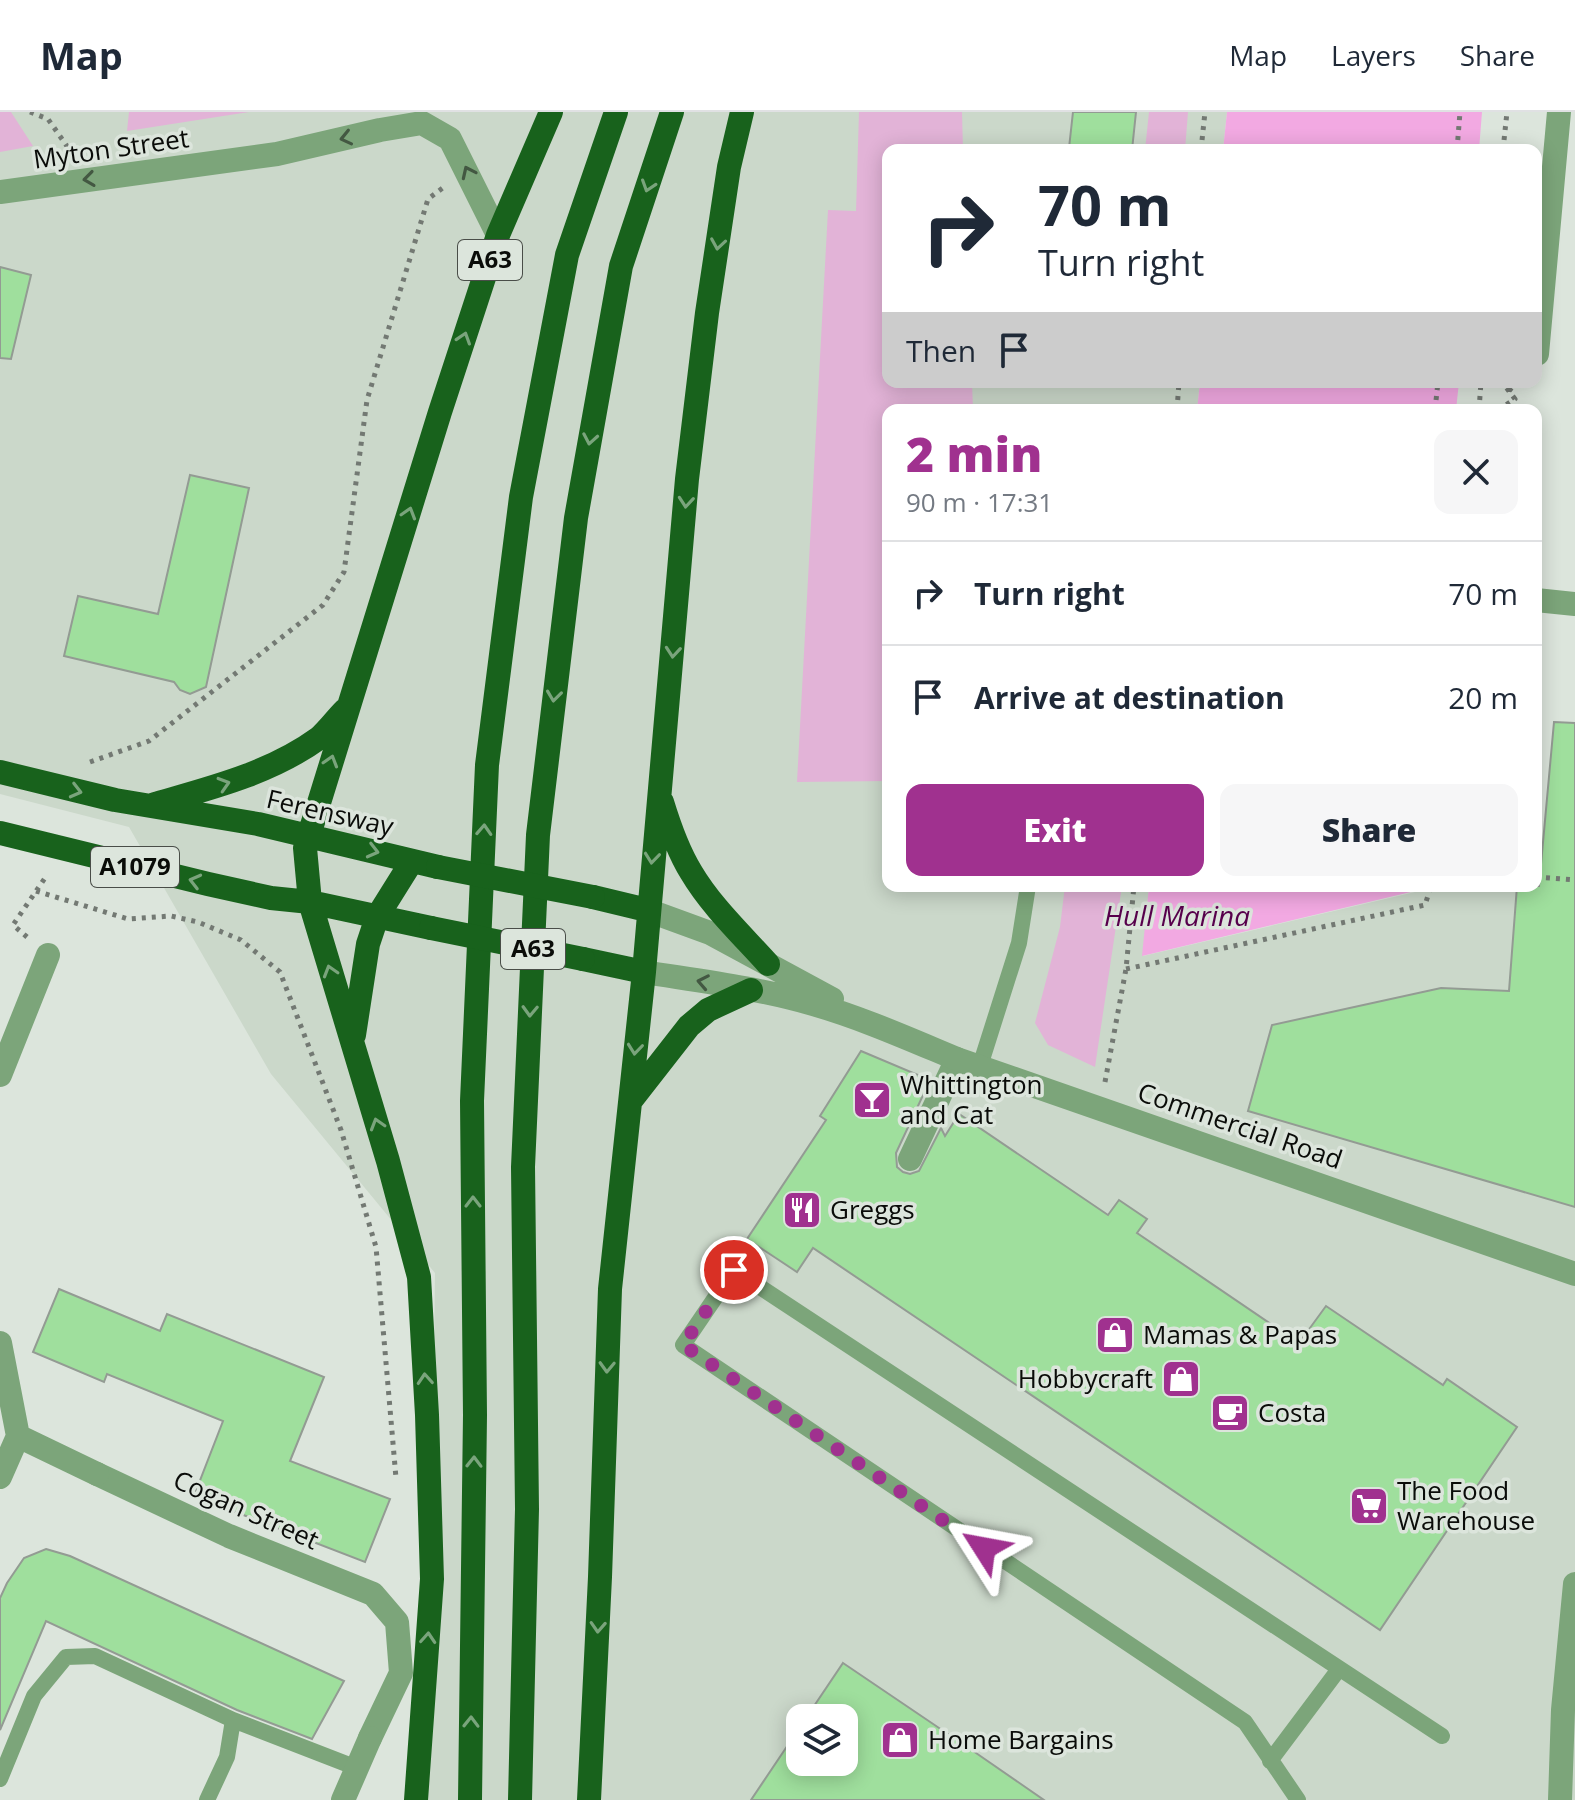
<!DOCTYPE html>
<html lang="en">
<head>
<meta charset="utf-8">
<style>
	body { margin:0; font-family:"Open Sans",sans-serif; background:#f6f6f7; color:#1f2937; height:100vh; display:flex; flex-direction:column; font-size:30px; white-space:nowrap }
	* { box-sizing:border-box; margin:0 }
	p { font-size:26px; color:#747a83 }
	.icon { flex:none; width:44px; height:44px; fill:none; stroke:currentColor; stroke-width:2; stroke-linecap:round; stroke-linejoin:round }
	.map { position:relative; flex:1; overflow:hidden }
	.side { position:absolute; left:882px; top:292px; width:660px; height:488px; display:flex; flex-direction:column; background:#fff; border-radius:16px; box-shadow:0 4px 20px #0003 }
	.side>* { flex:none }
	.guide { position:absolute; left:882px; top:32px; width:660px; height:244px; border-radius:16px; box-shadow:0 4px 20px #0003; background:#fff; color:#1f2937; overflow:hidden }
	.controls { position:absolute; left:786px; top:1592px; display:grid; gap:16px }
	.controls a { display:grid; place-items:center; width:72px; height:72px; border-radius:16px; background:#fff; box-shadow:0 4px 20px #0003; font-size:40px }
	.pin { position:absolute; display:grid; place-items:center; width:68px; height:68px; color:#fff; margin:-34px; border:4px solid #fff; border-radius:50%; box-shadow:0 2px 8px #0007 }
	.me { position:absolute; width:88px; margin:-44px; rotate:304deg; stroke-linejoin:round; filter:drop-shadow(0 0 6px #0008) }
	.turn { display:flex; align-items:center; gap:28px; height:168px; padding:0 24px; font-size:36px }
	.turn .icon { width:104px; height:104px; stroke-width:2.5 }
	.turn b { display:block; font-size:56px; line-height:68px }
	.then { display:flex; align-items:center; height:76px; padding:0 24px; background:#0003; gap:16px; font-size:30px }
	.round { display:grid; place-items:center; flex:none; width:84px; height:84px; border-radius:16px; background:#f6f6f7 }
	.overview { display:flex; align-items:center; justify-content:space-between; height:136px; padding:0 24px }
	h1 { font-size:48px; font-weight:800; line-height:60px; color:#a0318f }
	.primary-button { display:flex; gap:16px; margin-top:auto; padding:16px 24px }
	.primary-button a { flex:1; height:92px; border-radius:16px; background:#a0318f; color:#fff; font-size:32px; font-weight:800; line-height:92px; text-align:center }
	.primary-button a+a { background:#f6f6f7; color:#1f2937 }
	ul { padding:0; list-style:none }
	li { display:flex; align-items:center; gap:24px; height:104px; padding:0 24px; border-top:2px solid #e0e1e3 }
	li div { flex:1 }
	li b { display:block; font-size:30px }
	li em { font-style:normal }
	header { display:flex; align-items:center; gap:48px; box-sizing:border-box; height:112px; padding:0 40px; background:#fff; border-bottom:2px solid #e0e1e3 }
	header strong { font-size:38px }
	nav { display:flex; gap:44px; margin-inline-start:auto; font-size:28px }
	.map>svg:first-child { display:block }
	.built { fill:#cbd8ca; fill-rule:evenodd }
	.green { fill:#e2b3d7 }
	.water { fill:#f2a9e2 }
	.building { fill:#9fdf9d; stroke:#939b93; stroke-width:2 }
	.lines { fill:none; stroke-linecap:round; stroke-linejoin:round }
	.path { stroke:#737973; stroke-width:5; stroke-dasharray:4 6; stroke-linecap:butt }
	.service { stroke:#7ca57a; stroke-width:16 }
	.pedestrian { stroke:#7ca57a; stroke-width:24 }
	.minor { stroke:#7ca57a; stroke-width:24 }
	.tertiary { stroke:#7ca57a; stroke-width:24 }
	.trunk { stroke:#18621c; stroke-width:24 }
	.trunk-bridge { stroke:#18621c; stroke-width:24 }
	.oneway { stroke:#435842 }
	.oneway2 { stroke:#7aa47c }
	.route { stroke:#a0318f; stroke-width:14; stroke-dasharray:0 25.2 }
	.labels { text-anchor:middle; stroke-width:7; stroke-linejoin:round; paint-order:stroke }
	.shield { fill:#dce5dc; stroke:#494d48; stroke-width:2 }
	.shield-label { font-size:24px; font-weight:bold; fill:#0a0c09 }
	.street-label { font-size:26px; fill:#0a0c09; stroke:#dce5dc }
	.poi-label { font-size:26px; fill:#0a0c09; stroke:#dce5dc; text-anchor:start }
	.water-label { font-size:28px; font-style:italic; fill:#57004c; stroke:#dce5dc }
</style>
</head>
<body>
<header>
<strong>Map</strong>
<nav><a>Map</a><a>Layers</a><a>Share</a></nav>
</header>
<div class="map">
<svg width="1575" height="1688" viewBox="0 0 1575 1688">
	<rect width="100%" height="100%" fill="#dce5dc"/>
	<path class="built" d="M0 0H1227L1223 38H888V270H1200L1197 298H888V774H1149L1143 844 1415 780 1416 774H1536V757L1575 760V1688H420L430 1569 435 1161 271 962 129 715 0 682ZM800 1606H844V1650H800Z"/>
	<path class="green" d="M0 0H11L33 34 0 40Z
		M129 0H249L127 19Z
		M859 0H962L963 38H888V270H972L973 298H888V669L797 670 828 98 856 99Z
		M1149 0H1188L1185 38H1145Z
		M1065 774H1122L1095 955 1048 933 1035 911 1060 815Z"/>
	<path class="water" d="M1227 0H1482L1479 38H1223Z
		M1200 270H1459L1456 298H1197Z
		M1149 774H1416L1415 779 1142 844Z"/>
	<path class="building" d="M1073 0H1136L1132 38 1069 36Z
		M0 155 31 163 11 247 0 246Z
		M190 363 249 376 206 575 190 582 180 578 174 570 64 544 78 484 158 502Z
		M1554 610 1575 611V1095L1248 999 1272 913 1441 876 1509 879 1517 774H1539Z
		M861 939 918 963 925 979 896 1041 897 1055 903 1060 910 1062 919 1059 941 1016 945 1024 959 1002 1108 1103 1119 1088 1147 1107 1137 1121 1299 1231 1326 1194 1443 1273 1447 1267 1517 1315 1380 1518 813 1136 797 1160 747 1127 826 1008 820 1004Z
		M59 1177 160 1219 167 1202 324 1265 290 1349 390 1387 365 1450 194 1384 223 1309 107 1262 104 1270 33 1240Z
		M46 1437 70 1444 344 1569 312 1627 237 1598 46 1509 0 1618V1486L7 1471 24 1446Z
		M843 1551 976 1641 1044 1688H751L800 1615V1650H844V1606H806Z"/>
	<g class="lines">
		<path class="path" d="M30 0 48 7 71 40
			M1201 38 1205 0
			M1457 38 1460 0
			M1503 38 1507 0
			M1509 279 1516 270
			M1267 296 1288 298
			M1177 298 1179 270
			M1435 298 1438 270
			M1479 298 1481 270
			M1498 298 1515 287 1502 270
			M90 650 149 629 323 493 344 460 367 288 428 87 444 75
			M1536 765 1575 768
			M36 779 128 807 171 804 198 810 241 828 280 860 341 1018 376 1135 396 1366
			M27 825 13 813 47 763
			M1126 857 1425 793 1431 774
			M1105 970 1126 857 1134 774"/>
		<path class="service" d="M980 954 1019 831 1028 774
			M233 1608 357 1656
			M1270 1649 1339 1557
			M0 1667 34 1584 66 1545 95 1544 233 1608 227 1645 207 1688
			M1298 1688 1245 1610 683 1233 734 1158 1442 1624"/>
		<path class="pedestrian" d="M97 1362 229 1424 373 1482 397 1510 401 1561 370 1626"/>
		<path class="minor" d="M0 80 277 42 380 18 422 11 450 27 498 123
			M1537 242 1559 0
			M1536 488 1575 492
			M0 963 48 843
			M910 1047 957 947
			M0 1231 18 1324
			M18 1324 97 1362
			M0 1365 18 1324
			M343 1688 370 1626"/>
		<path class="tertiary" d="M647 798 710 821 832 887
			M644 860C700 869 758 876 813 892 862 906 909 927 957 947L1575 1162
			M1560 1688 1563 1598 1575 1472"/>
		<path class="trunk" d="M0 660 115 688 258 712 438 755
			M662 690C669 713 678 739 691 760 711 794 742 823 768 852
			M155 692C211 676 271 661 319 626 328 618 336 607 345 598
			M0 721 208 772 271 786 310 790 431 816
			M593 785 647 798
			M583 847 644 860
			M354 923 368 832 377 805 412 749
			M632 987 689 914 708 898 751 878
			M416 1688 432 1467 427 1303 419 1165 388 1049 310 790 305 736 440 300 498 123 551 0
			M470 1688 475 1303 472 989 487 653 521 385 567 143 616 0
			M520 1688 527 1397 523 1055 538 723 576 406 621 154 672 0
			M589 1688 600 1465 610 1177 644 860 687 367 707 201 729 55 742 0"/>
		<path class="trunk-bridge" d="M438 755 593 785
			M431 816 583 847"/>
	</g>
	<defs><path id="oneway-chevron" d="M-2-3.5L2.5 0L-2 3.5" fill="none" stroke-width="1.6" stroke-linecap="round" stroke-linejoin="round" transform="scale(2)"/></defs>
	<g class="oneway">
		<use href="#oneway-chevron" transform="translate(346 26) rotate(167)"/>
		<use href="#oneway-chevron" transform="translate(468 60) rotate(-115)"/>
		<use href="#oneway-chevron" transform="translate(89 67) rotate(172)"/>
		<use href="#oneway-chevron" transform="translate(703 870) rotate(-169)"/>
	</g>
	<g class="oneway2">
		<use href="#oneway-chevron" transform="translate(648 74) rotate(108)"/>
		<use href="#oneway-chevron" transform="translate(718 132) rotate(99)"/>
		<use href="#oneway-chevron" transform="translate(464 226) rotate(-72)"/>
		<use href="#oneway-chevron" transform="translate(590 327) rotate(100)"/>
		<use href="#oneway-chevron" transform="translate(686 390) rotate(95)"/>
		<use href="#oneway-chevron" transform="translate(409 401) rotate(-73)"/>
		<use href="#oneway-chevron" transform="translate(673 540) rotate(95)"/>
		<use href="#oneway-chevron" transform="translate(554 584) rotate(97)"/>
		<use href="#oneway-chevron" transform="translate(331 649) rotate(-73)"/>
		<use href="#oneway-chevron" transform="translate(224 672) rotate(-17)"/>
		<use href="#oneway-chevron" transform="translate(76 679) rotate(14)"/>
		<use href="#oneway-chevron" transform="translate(484 718) rotate(-87)"/>
		<use href="#oneway-chevron" transform="translate(373 739) rotate(14)"/>
		<use href="#oneway-chevron" transform="translate(652 746) rotate(96)"/>
		<use href="#oneway-chevron" transform="translate(195 769) rotate(-166)"/>
		<use href="#oneway-chevron" transform="translate(330 859) rotate(-107)"/>
		<use href="#oneway-chevron" transform="translate(530 899) rotate(92)"/>
		<use href="#oneway-chevron" transform="translate(635 937) rotate(96)"/>
		<use href="#oneway-chevron" transform="translate(377 1012) rotate(-107)"/>
		<use href="#oneway-chevron" transform="translate(473 1090) rotate(-90)"/>
		<use href="#oneway-chevron" transform="translate(607 1255) rotate(92)"/>
		<use href="#oneway-chevron" transform="translate(425 1267) rotate(-94)"/>
		<use href="#oneway-chevron" transform="translate(474 1350) rotate(-89)"/>
		<use href="#oneway-chevron" transform="translate(598 1515) rotate(93)"/>
		<use href="#oneway-chevron" transform="translate(428 1526) rotate(-86)"/>
		<use href="#oneway-chevron" transform="translate(471 1610) rotate(-89)"/>
	</g>
	<g class="lines">
		<path class="route" d="M734 1158 683 1233 984 1436"/>
	</g>
	<defs>
		<g id="bar-square" transform="scale(2)"><rect x="-9" y="-9" width="18" height="18" rx="4" fill="#a0318f" stroke="#dce5dc"/><path d="M-6-5H6L.8 .8V4.5H3.5V6h-7V4.5H-.8V.8Z" fill="#fff"/></g>
		<g id="restaurant-square" transform="scale(2)"><rect x="-9" y="-9" width="18" height="18" rx="4" fill="#a0318f" stroke="#dce5dc"/><path d="M-5-6h1v4h1v-4h1v4h1v-4h1v5L-1.5 .5V6h-2V.5L-5-1ZM5-6V6H3V1.5H1.5Q1.5-4 5-6Z" fill="#fff"/></g>
		<g id="shop-square" transform="scale(2)"><rect x="-9" y="-9" width="18" height="18" rx="4" fill="#a0318f" stroke="#dce5dc"/><path d="M-5-2.5h2.3a2.7 3.5 0 0 1 5.4 0H5L5.5 6h-11ZM-1.5-2.5h3a1.5 2.3 0 0 0-3 0Z" fill="#fff"/></g>
		<g id="cafe-square" transform="scale(2)"><rect x="-9" y="-9" width="18" height="18" rx="4" fill="#a0318f" stroke="#dce5dc"/><path d="M-5.5-4.5H6V0H3Q3 3.5 0 3.5H-2.5Q-5.5 3.5-5.5 0ZM3-3.2v2h1.7v-2ZM-6 4.5H4V6H-6Z" fill="#fff"/></g>
		<g id="supermarket-square" transform="scale(2)"><rect x="-9" y="-9" width="18" height="18" rx="4" fill="#a0318f" stroke="#dce5dc"/><path d="M-6-5.5h2.5l.6 2H6L4.5 2H-2.5L-4.4-4H-6ZM-1.5 3.2a1.3 1.3 0 1 0 .1 0ZM3 3.2a1.3 1.3 0 1 0 .1 0Z" fill="#fff"/></g>
	</defs>
	<g fill-rule="evenodd">
		<use href="#bar-square" x="872" y="988"/>
		<use href="#restaurant-square" x="802" y="1098"/>
		<use href="#shop-square" x="1115" y="1223"/>
		<use href="#shop-square" x="1181" y="1267"/>
		<use href="#cafe-square" x="1230" y="1301"/>
		<use href="#supermarket-square" x="1369" y="1394"/>
		<use href="#shop-square" x="900" y="1628"/>
	</g>
	<g class="labels">
		<g class="shield">
			<rect x="458" y="128" width="64" height="40" rx="6"/>
			<rect x="91" y="735" width="88" height="40" rx="6"/>
			<rect x="501" y="817" width="64" height="40" rx="6"/>
		</g>
		<g class="shield-label">
			<text x="490" y="156">A63</text>
			<text x="135" y="763">A1079</text>
			<text x="533" y="845">A63</text>
		</g>
		<g class="street-label">
			<text transform="translate(111 37) rotate(-8)" y="9">Myton Street</text>
			<text transform="translate(330 701) rotate(13)" y="9">Ferensway</text>
			<text transform="translate(1240 1014) rotate(19)" y="9">Commercial Road</text>
			<text transform="translate(246 1398) rotate(24)" y="9">Cogan Street</text>
		</g>
		<g class="poi-label">
			<text x="900" y="982">Whittington<tspan x="900" dy="30">and Cat</tspan></text>
			<text x="830" y="1107">Greggs</text>
			<text x="1143" y="1232">Mamas &amp; Papas</text>
			<text x="1153" y="1276" text-anchor="end">Hobbycraft</text>
			<text x="1258" y="1310">Costa</text>
			<text x="1397" y="1388">The Food<tspan x="1397" dy="30">Warehouse</tspan></text>
			<text x="928" y="1637">Home Bargains</text>
		</g>
		<g class="water-label">
			<text x="1177" y="814">Hull Marina</text>
		</g>
	</g>
</svg>
<div class="controls">
<a><svg class="icon" aria-label="layers" viewBox="0 0 24 24"><path d="M12 4l9 5-9 5-9-5zM3 14l9 5 9-5"/></svg></a>
</div>
<div class="pin" style="left:734px;top:1158px;background:#d93025"><svg class="icon" aria-label="arrive" viewBox="0 0 24 24"><path d="M6 21V4h12l-3 4 3 4H6"/></svg></div>
<svg class="me" style="left:984px;top:1436px" viewBox="-20 -20 40 40"><path d="M0-17L14 15 0 8-14 15z" fill="#a0318f" stroke="#fff" stroke-width="4"/></svg>
<div class="guide">
<div class="turn"><svg class="icon" aria-label="right" viewBox="0 0 24 24"><path d="M7 20v-9h11M14 6l5 5-5 5"/></svg><div><b>70 m</b>Turn right</div></div>
<div class="then">Then<svg class="icon" aria-label="arrive" viewBox="0 0 24 24"><path d="M6 21V4h12l-3 4 3 4H6"/></svg></div>
</div>
<section class="side">
<div class="overview"><div><h1>2 min</h1><p>90 m · 17:31</p></div><a class="round"><svg class="icon" aria-label="close" viewBox="0 0 24 24"><path d="M6 6l12 12M18 6L6 18"/></svg></a></div>
<ul>
<li><svg class="icon" aria-label="right" viewBox="0 0 24 24"><path d="M7 20v-9h11M14 6l5 5-5 5"/></svg><div><b>Turn right</b></div><em>70 m</em></li>
<li><svg class="icon" aria-label="arrive" viewBox="0 0 24 24"><path d="M6 21V4h12l-3 4 3 4H6"/></svg><div><b>Arrive at destination</b></div><em>20 m</em></li>
</ul>
<div class="primary-button"><a>Exit</a><a>Share</a></div>
</section>
</div>
</body>
</html>
